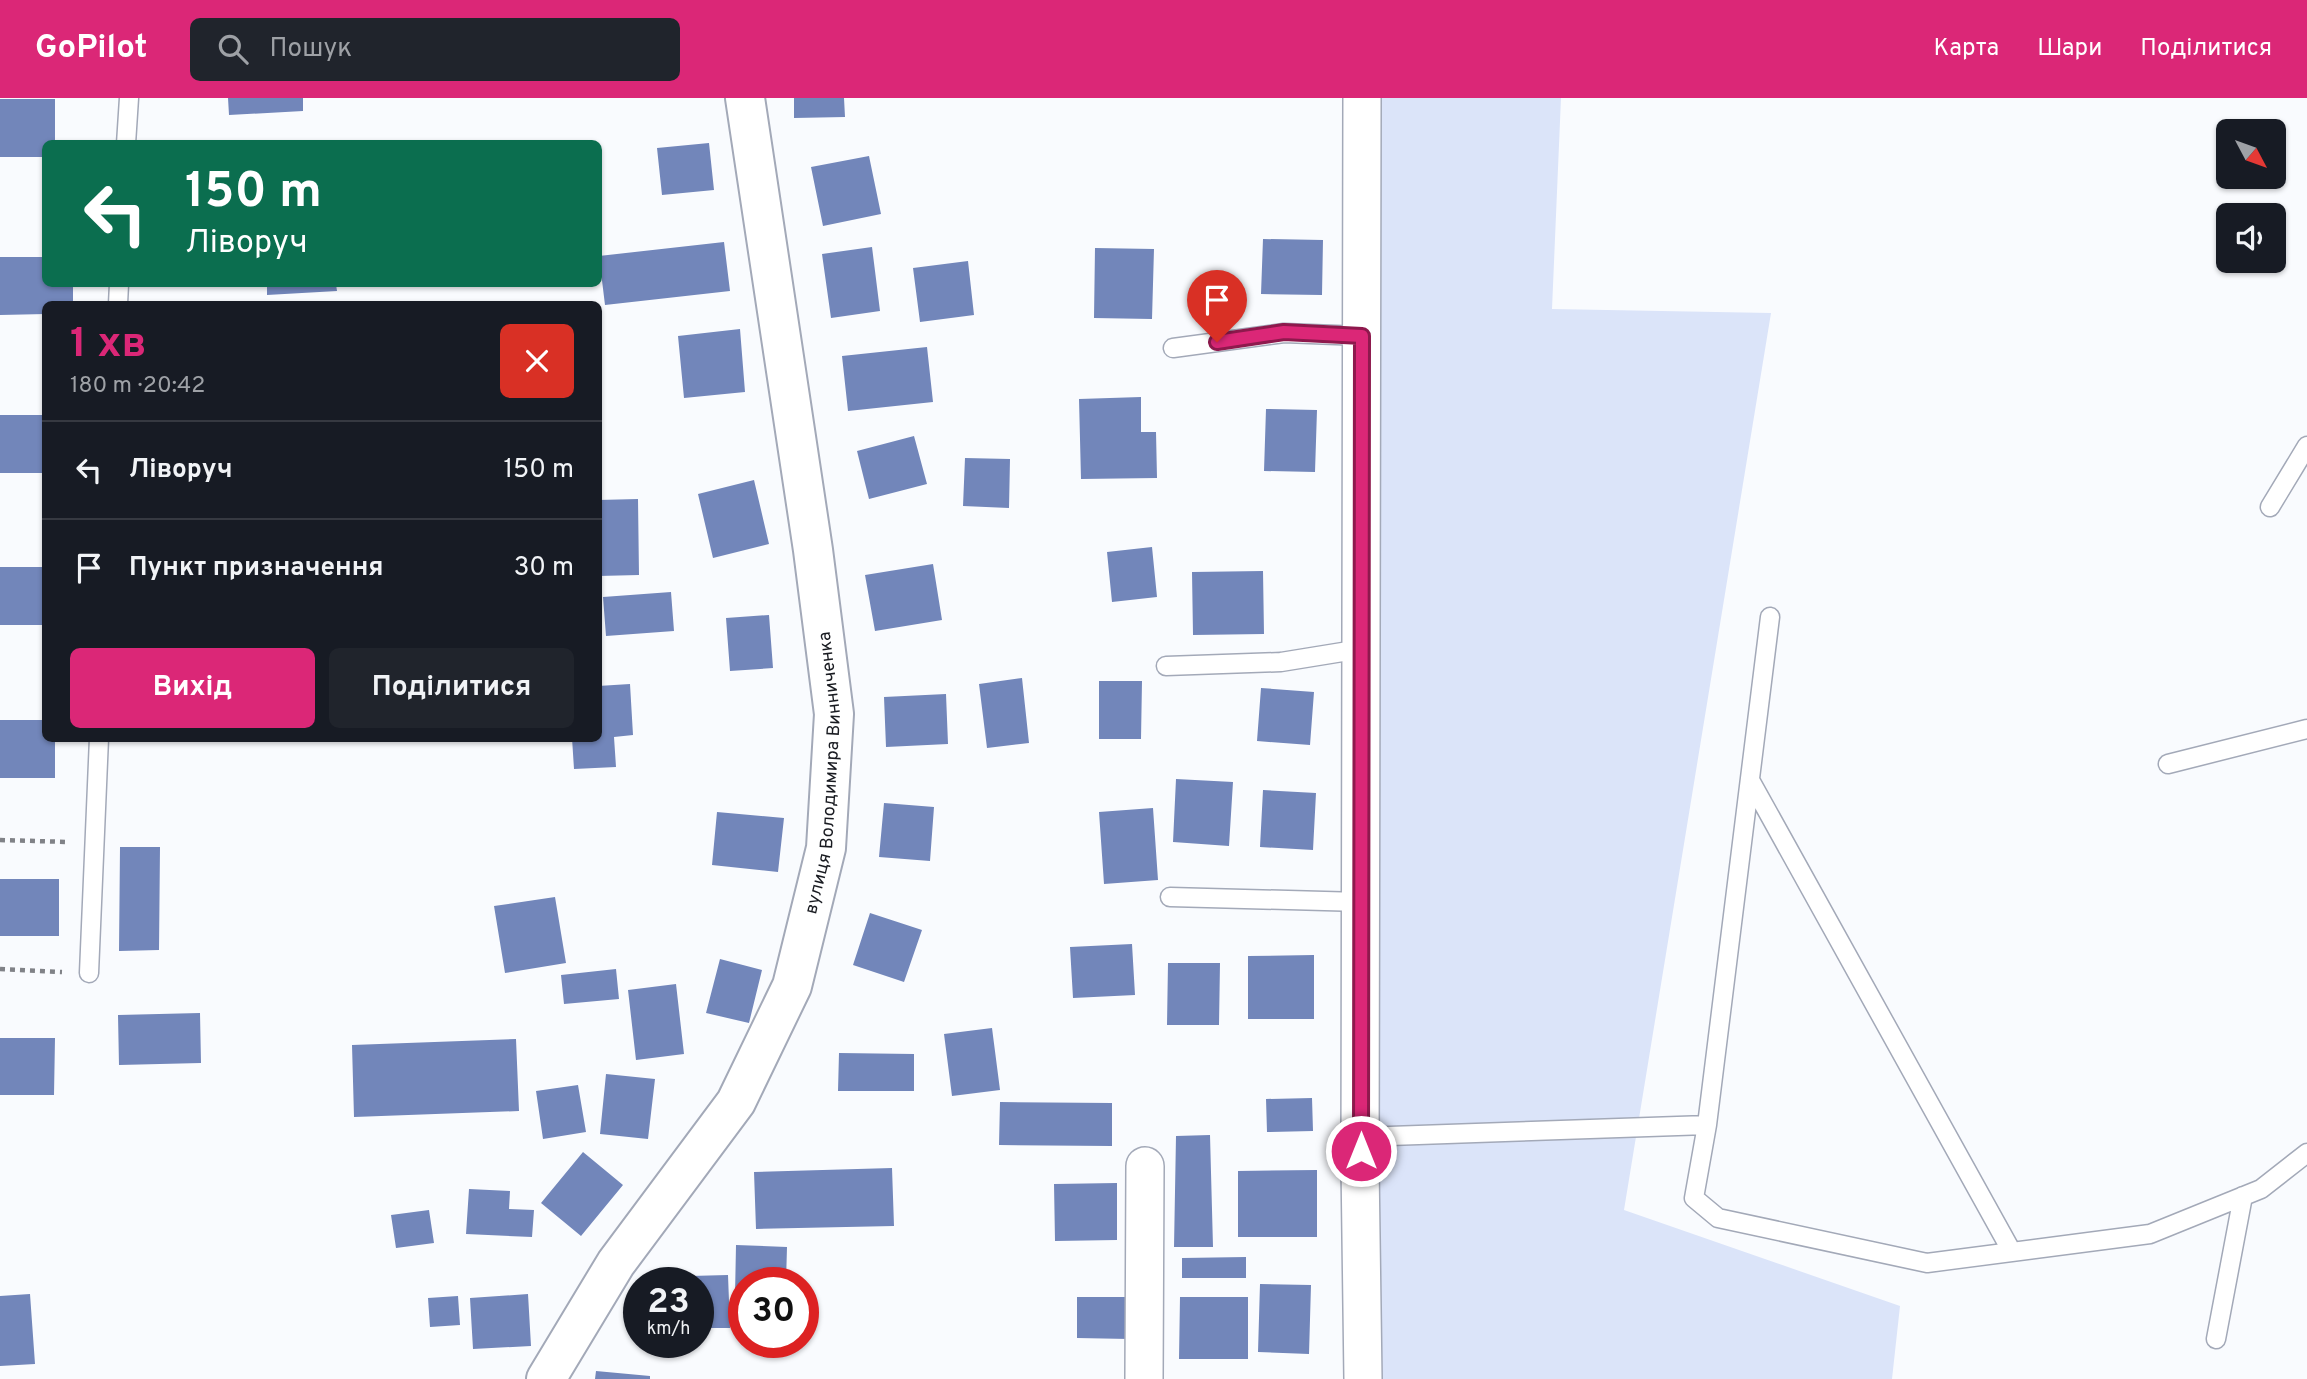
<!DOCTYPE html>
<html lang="uk">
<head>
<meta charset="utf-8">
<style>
	body { margin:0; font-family:Overpass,sans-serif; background:#20242c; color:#f1f3f6; height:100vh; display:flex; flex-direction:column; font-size:26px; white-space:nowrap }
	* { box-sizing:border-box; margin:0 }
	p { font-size:23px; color:#9ea1a6 }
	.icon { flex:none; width:38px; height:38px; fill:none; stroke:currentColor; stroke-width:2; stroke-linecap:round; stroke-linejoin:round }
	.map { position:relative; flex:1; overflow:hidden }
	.sheet { position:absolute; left:42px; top:203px; width:560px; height:441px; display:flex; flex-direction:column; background:#171b24; border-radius:10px; box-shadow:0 2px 5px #0004 }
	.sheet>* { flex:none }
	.banner { position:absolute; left:42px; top:42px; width:560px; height:147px; border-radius:10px; box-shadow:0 2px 5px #0004; background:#0b6e4f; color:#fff; overflow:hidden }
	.needle { width:46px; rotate:131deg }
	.fabs { position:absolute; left:2216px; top:21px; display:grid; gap:14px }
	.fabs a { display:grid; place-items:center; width:70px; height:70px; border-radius:10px; background:#171b24; box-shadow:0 2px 5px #0004; font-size:35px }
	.speed { position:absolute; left:623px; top:1169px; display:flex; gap:14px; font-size:35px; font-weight:700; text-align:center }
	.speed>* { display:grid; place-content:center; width:91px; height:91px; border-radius:50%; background:#171b24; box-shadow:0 2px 5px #0004; line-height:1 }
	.speed small { font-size:18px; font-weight:400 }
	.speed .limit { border:10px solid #d22; background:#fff; color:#111 }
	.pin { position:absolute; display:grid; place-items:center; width:60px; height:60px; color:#fff; margin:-72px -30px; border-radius:50% 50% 50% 0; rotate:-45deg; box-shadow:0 0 7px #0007 }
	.pin .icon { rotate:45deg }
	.me { position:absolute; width:77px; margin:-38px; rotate:0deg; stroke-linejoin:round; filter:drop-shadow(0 0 5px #0008) }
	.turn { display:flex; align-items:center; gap:24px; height:147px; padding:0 28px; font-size:32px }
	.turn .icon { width:91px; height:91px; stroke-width:2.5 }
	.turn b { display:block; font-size:49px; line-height:60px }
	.round { display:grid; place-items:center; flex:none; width:74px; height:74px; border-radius:10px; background:#20242c }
	.headline { display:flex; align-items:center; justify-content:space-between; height:119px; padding:0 28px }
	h1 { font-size:42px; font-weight:700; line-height:52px; color:#db2777 }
	.button { display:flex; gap:14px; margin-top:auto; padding:14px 28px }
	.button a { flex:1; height:80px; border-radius:10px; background:#db2777; color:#fff; font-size:28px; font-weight:700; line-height:80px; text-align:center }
	.button a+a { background:#20242c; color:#f1f3f6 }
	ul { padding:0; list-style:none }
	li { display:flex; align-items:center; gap:21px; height:98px; padding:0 28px; border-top:2px solid #363941 }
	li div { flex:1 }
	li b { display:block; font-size:26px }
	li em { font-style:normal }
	header { display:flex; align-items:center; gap:42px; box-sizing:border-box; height:98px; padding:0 35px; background:#db2777; color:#fff }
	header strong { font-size:33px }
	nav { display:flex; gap:38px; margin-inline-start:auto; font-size:24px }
	.search { width:490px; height:63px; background:#20242c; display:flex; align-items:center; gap:18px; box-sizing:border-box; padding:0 24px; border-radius:10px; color:#9ea1a6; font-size:26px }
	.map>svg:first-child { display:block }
	.green { fill:#dbe4f9 }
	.building { fill:#7286ba }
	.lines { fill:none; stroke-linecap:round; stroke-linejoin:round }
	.lane-casing { stroke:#a3a9b8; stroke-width:21 }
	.street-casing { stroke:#a3a9b8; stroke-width:40 }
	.secondary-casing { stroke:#a3a9b8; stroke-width:42 }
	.path { stroke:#808287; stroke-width:4.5; stroke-dasharray:5 5; stroke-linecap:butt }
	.lane { stroke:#fff; stroke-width:18 }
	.street { stroke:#fff; stroke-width:37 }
	.secondary { stroke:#fff; stroke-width:38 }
	.route-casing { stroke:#8e194d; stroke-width:18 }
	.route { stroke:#db2777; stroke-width:12 }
	.labels { text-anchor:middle; stroke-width:6; stroke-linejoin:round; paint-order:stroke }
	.street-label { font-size:18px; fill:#191b21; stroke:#fff }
</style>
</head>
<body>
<header>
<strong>GoPilot</strong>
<div class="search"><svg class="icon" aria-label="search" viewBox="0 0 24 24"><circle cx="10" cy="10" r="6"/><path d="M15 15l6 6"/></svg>Пошук</div>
<nav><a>Карта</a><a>Шари</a><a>Поділитися</a></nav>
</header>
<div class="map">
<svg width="2307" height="1281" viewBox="0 0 2307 1281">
	<rect width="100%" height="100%" fill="#f9fbfe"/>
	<path class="green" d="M1358 0H1561L1552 211 1771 215 1624 1112 1900 1208 1892 1281H1356Z"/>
	<path class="building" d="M228 0H303V13L229 17Z
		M794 0H844L845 19 794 20Z
		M0 1H55V46H46V59H0Z
		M709 45 714 92 662 97 657 50Z
		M869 58 881 116 823 128 811 69Z
		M1263 141 1323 142 1322 197 1261 196Z
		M724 144 730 193 605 207 599 158Z
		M872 149 880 213 831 220 822 156Z
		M1095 150 1154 151 1152 221 1094 220Z
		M0 159H46V186H73V206H46V216L0 217Z
		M968 163 974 217 920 224 913 170Z
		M267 186H336L337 193 267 197Z
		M740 231 745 294 684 300 678 238Z
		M927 249 933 304 848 313 842 258Z
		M1141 299V334H1156L1157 380 1081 381 1079 301Z
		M1266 311 1317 312 1315 374 1264 373Z
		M0 317H46V375H0Z
		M914 338 927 386 869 401 857 353Z
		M965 360 1010 361 1009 410 963 408Z
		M754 382 769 446 713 460 698 396Z
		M638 401 639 477 598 478V402Z
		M1152 449 1157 499 1112 504 1107 454Z
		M933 466 942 522 875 533 865 477Z
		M0 469H46V527H0Z
		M1263 473 1264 536 1193 537 1192 474Z
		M671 494 674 533 606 538 603 499Z
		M769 517 773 570 730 573 726 520Z
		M1022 580 1029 645 987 650 979 586Z
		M1099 583H1142L1141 641H1099Z
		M630 586 633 637 614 639 616 669 574 671 572 640H598V588Z
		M1261 590 1314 594 1310 647 1257 643Z
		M946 596 948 646 886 649 884 599Z
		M0 622H46V640H55V680H0Z
		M1176 681 1233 684 1229 748 1173 744Z
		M1263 692 1316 695 1313 752 1260 749Z
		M884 705 934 709 930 763 879 759Z
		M1153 710 1158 782 1104 786 1099 714Z
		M717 714 784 720 778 774 712 767Z
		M120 749H160L159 852 119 853Z
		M0 781H59V838H0Z
		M555 799 566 865 505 875 494 808Z
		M870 815 922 832 904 884 853 867Z
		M1132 846 1135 897 1073 900 1070 849Z
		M1314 857V921H1248V858Z
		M720 861 762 872 749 925 706 915Z
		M1168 865H1220L1219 927H1167Z
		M616 871 619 901 564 906 561 877Z
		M676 886 684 956 636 962 628 892Z
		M200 915 201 965 119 967 118 917Z
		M992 930 1000 992 952 998 944 936Z
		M0 940H55L54 997H0Z
		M516 941 519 1013 354 1019 352 947Z
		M839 955 914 956V993H838Z
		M606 976 655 981 648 1041 600 1036Z
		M578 987 586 1034 543 1041 536 993Z
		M1312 1000 1313 1033 1267 1034 1266 1001Z
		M1000 1004 1112 1005V1048L999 1047Z
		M1210 1037 1213 1149H1174L1176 1038Z
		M583 1054 623 1087 581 1138 541 1105Z
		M892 1070 894 1128 756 1131 754 1074Z
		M1317 1072V1139H1238V1073Z
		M1117 1085V1142L1055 1143 1054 1086Z
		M469 1091 510 1093 509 1111 534 1112 532 1139 466 1136Z
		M429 1112 434 1145 396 1150 391 1117Z
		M736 1147 787 1149 786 1185H744V1199L735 1198Z
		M1246 1159V1180H1182V1160Z
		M728 1177 730 1230H698V1185H652V1179Z
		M1260 1186 1311 1187 1309 1256 1258 1254Z
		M30 1196 35 1266 0 1268V1198Z
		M528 1196 531 1248 473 1251 470 1200Z
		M458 1198 460 1227 430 1229 428 1200Z
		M1077 1199H1129V1241L1077 1240Z
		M1180 1199H1248V1261H1179Z
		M596 1273 650 1278V1281H595Z"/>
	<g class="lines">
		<g class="lane-casing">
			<path id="lane" d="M126 46 129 0
				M118 206 119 186
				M1173 250 1284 235 1362 238
				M2270 409 2307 348
				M1166 568 1281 564 1361 551
				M2168 666 2307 631
				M1750 682 2012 1154
				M1170 799 1361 804
				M89 875 99 640
				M1707 1027 1694 1100 1718 1120 1927 1165 2150 1136 2261 1091 2307 1055
				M1361 1039 1707 1027 1770 519
				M2216 1241 2243 1098"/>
		</g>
		<g class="street-casing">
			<path id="street" d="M1362 0 1360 1067 1363 1281
				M1144 1281 1145 1068"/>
		</g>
		<g class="secondary-casing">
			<g id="secondary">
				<path id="s1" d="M546 1281 616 1165 736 1004 792 888 826 750 834 616 813 452 745 0"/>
			</g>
		</g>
		<path class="path" d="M0 742 69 744
			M0 871 62 874"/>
		<use href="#lane" class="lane"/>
		<use href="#street" class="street"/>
		<use href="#secondary" class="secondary"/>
	</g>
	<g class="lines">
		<g class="route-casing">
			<path id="route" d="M1217 244 1284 234 1362 238 1361 1053"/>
		</g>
		<use href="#route" class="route"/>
	</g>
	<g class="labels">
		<g class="street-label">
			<text dy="6" stroke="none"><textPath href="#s1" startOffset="682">вулиця Володимира Винниченка</textPath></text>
		</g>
	</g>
</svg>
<div class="fabs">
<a><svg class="needle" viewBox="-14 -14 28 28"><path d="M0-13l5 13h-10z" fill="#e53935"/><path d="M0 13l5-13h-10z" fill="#9ea1a6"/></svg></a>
<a><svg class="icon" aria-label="sound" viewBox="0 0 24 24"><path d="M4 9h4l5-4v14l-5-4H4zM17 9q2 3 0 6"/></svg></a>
</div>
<div class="speed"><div>23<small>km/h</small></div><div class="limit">30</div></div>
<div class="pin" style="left:1217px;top:244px;background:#d93025"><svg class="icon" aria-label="arrive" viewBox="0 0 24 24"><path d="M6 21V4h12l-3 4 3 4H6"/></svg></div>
<svg class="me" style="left:1361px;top:1053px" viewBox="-20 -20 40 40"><circle r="17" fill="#db2777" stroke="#fff" stroke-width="3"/><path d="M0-11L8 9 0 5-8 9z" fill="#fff"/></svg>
<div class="banner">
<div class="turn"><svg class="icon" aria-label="left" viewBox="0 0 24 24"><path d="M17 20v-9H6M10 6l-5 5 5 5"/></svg><div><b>150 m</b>Ліворуч</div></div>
</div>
<section class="sheet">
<div class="headline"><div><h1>1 хв</h1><p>180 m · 20:42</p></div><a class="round" style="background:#d93025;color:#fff"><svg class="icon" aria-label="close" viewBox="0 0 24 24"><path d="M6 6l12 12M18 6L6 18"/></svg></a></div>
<ul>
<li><svg class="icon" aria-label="left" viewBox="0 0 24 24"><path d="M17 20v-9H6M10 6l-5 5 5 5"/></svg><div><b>Ліворуч</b></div><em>150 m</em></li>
<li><svg class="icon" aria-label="arrive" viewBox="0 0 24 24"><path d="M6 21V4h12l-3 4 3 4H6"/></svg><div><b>Пункт призначення</b></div><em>30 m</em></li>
</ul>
<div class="button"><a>Вихід</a><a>Поділитися</a></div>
</section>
</div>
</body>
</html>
